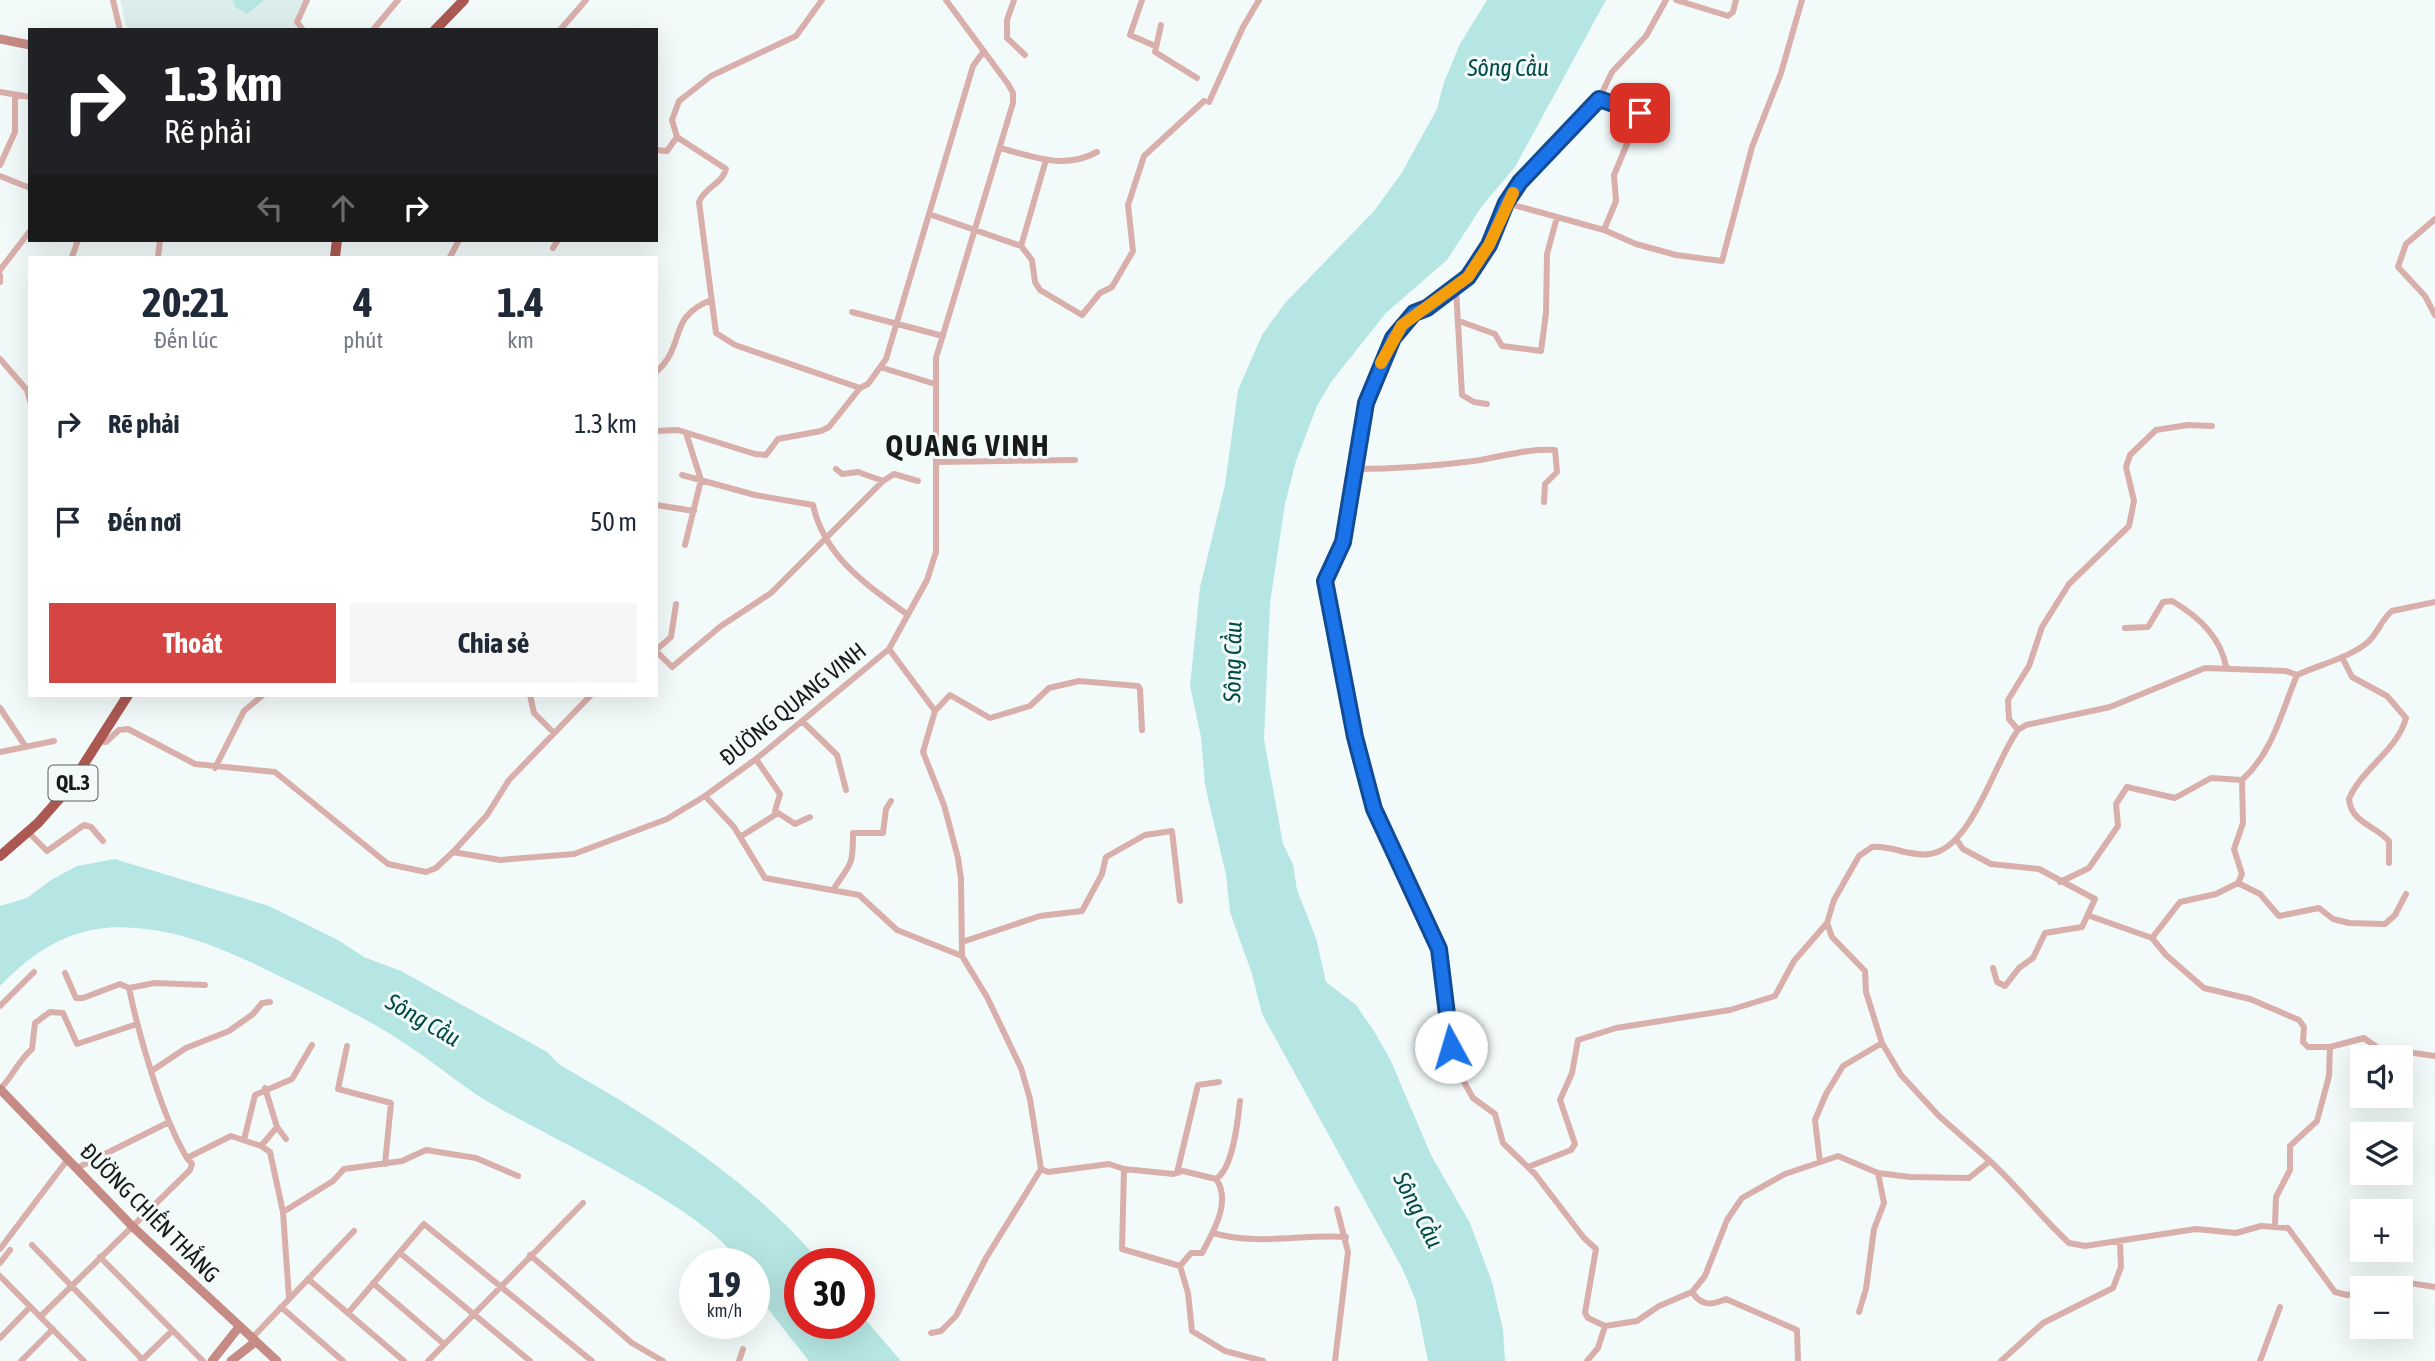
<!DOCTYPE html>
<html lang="vi">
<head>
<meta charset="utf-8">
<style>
	body { margin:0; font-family:"Asap Condensed",sans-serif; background:#f6f6f7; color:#1f2937; height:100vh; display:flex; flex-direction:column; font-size:26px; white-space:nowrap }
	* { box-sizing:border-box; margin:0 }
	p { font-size:23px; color:#747a83 }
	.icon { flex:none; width:38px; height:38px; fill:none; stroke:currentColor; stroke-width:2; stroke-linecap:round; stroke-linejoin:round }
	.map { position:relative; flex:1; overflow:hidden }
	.drawer { position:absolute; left:28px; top:256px; width:630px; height:441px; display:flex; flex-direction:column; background:#fff; border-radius:0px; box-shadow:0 7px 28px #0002 }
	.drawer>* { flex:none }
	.hud { position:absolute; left:28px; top:28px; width:630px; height:214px; border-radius:0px; box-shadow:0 7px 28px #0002; background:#202124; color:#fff; overflow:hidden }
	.controls { position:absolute; left:2350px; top:1045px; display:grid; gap:14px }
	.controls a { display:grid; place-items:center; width:63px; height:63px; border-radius:0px; background:#fff; box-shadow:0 7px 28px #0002; font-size:35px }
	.speed { position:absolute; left:679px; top:1248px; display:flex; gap:14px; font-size:35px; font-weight:700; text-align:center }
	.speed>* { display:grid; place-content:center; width:91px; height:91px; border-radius:50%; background:#fff; box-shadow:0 7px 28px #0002; line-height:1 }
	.speed small { font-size:18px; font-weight:400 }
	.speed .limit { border:10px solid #d22; background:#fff; color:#111 }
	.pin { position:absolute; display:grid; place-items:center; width:60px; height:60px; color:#fff; margin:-30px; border-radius:14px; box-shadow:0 4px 10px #0006 }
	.me { position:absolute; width:77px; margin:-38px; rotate:354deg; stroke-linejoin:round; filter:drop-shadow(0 0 5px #0008) }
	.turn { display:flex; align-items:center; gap:24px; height:147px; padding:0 21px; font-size:32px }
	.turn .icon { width:91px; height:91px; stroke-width:2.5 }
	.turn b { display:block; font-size:49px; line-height:60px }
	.lanes { display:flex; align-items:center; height:66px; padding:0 21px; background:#0003; justify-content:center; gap:35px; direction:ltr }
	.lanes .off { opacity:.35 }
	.eta { display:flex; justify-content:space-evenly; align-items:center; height:119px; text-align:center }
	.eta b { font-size:42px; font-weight:700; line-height:49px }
	.action { display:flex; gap:14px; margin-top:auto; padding:14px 21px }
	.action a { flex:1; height:80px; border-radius:0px; background:#d54642; color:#fff; font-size:28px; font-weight:700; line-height:80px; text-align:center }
	.action a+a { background:#f6f6f7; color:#1f2937 }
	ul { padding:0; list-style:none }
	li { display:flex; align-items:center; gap:21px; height:98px; padding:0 21px }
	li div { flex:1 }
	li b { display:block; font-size:26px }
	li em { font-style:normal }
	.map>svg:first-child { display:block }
	.built { fill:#ddedec }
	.water { fill:#b6e6e3 }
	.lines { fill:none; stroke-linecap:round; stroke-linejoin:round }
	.street { stroke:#d9afab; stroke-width:6 }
	.secondary { stroke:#c78b85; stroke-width:9 }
	.highway { stroke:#ab5852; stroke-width:10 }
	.route-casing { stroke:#114b97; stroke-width:18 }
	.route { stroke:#1a73e8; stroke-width:12 }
	.slow { stroke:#f59e0b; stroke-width:12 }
	.labels { text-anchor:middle; stroke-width:6; stroke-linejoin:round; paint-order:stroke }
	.shield { fill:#f3fbfa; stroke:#5a5e5e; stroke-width:2 }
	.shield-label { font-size:21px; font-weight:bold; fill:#191b1b }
	.street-label { font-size:23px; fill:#191b1b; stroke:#f3fbfa }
	.water-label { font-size:24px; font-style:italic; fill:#004a48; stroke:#f3fbfa }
	.district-label { font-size:30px; font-weight:bold; letter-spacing:2px; fill:#191b1b; stroke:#f3fbfa }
</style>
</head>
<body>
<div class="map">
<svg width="2435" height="1361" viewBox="0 0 2435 1361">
	<rect width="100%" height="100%" fill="#f3fbfa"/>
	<path class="built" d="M120 0H305L295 21 297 30H127Z"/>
	<path class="water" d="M233 0H264L247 14 235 7Z
		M1487 0H1606L1515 167 1482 206 1447 260 1386 313 1331 382 1317 406 1296 461 1285 504 1270 603 1264 739 1283 844 1293 864 1297 890 1316 938 1326 982 1356 1005 1374 1031 1390 1059 1431 1155 1470 1223 1492 1282 1503 1330 1505 1361H1428L1416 1301 1402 1268 1262 1014 1252 974 1230 912 1226 875 1205 785 1201 737 1190 686 1200 587 1225 485 1238 390 1262 335 1285 303 1374 211 1401 174 1437 109 1444 82 1460 44Z
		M115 859 269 906 338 940 364 957 401 971 547 1052 560 1065C655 1119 751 1180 821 1263L800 1264V1323H859V1312L901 1361H809L771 1313 754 1286V1264L740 1263C708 1211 555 1140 497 1107 466 1090 439 1066 410 1047 377 1024 340 1006 304 988 251 962 195 932 135 928 78 923 38 947 0 986V906L27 898 51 880 77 866Z"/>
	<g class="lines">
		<path class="street" d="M113 0 120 30
			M822 0 796 36 711 76 679 101 672 120 677 137 726 169C723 183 704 188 699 202L716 333 735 345 860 388 868 384 886 359 973 66 984 51
			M1014 0 1007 20V38L1025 55
			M1142 0 1130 35 1155 46
			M1676 0 1728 16 1733 12 1736 0
			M1161 25 1155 52 1197 78
			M303 30 297 22 307 0
			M373 30 398 0
			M560 30 586 0
			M0 92 30 97
			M1599 99 1640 113 1614 175 1616 201 1604 230
			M1209 102 1243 27 1259 0
			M1000 148C1034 157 1064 170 1097 152
			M656 150 667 151 677 137
			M0 165 15 132V95
			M0 176 30 188
			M1506 203 1604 230 1636 244 1676 255 1722 261 1752 147 1781 73 1802 0
			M929 214 1021 246 1032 260 1035 282 1040 290 1082 315 1100 293 1112 287 1133 251 1128 205 1144 156 1204 101
			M2435 219 2406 244 2398 267 2425 296 2435 315
			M1021 246 1046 160
			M553 248 558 240
			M72 257 78 240
			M158 257 160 240
			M450 257 459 240
			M0 270 30 231
			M0 275V282
			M1456 288 1462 395 1474 402 1487 404
			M852 312 943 336
			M1459 321 1495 334 1502 346 1541 351 1546 313 1547 254 1557 217
			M0 359 27 390 30 401
			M883 368 935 384
			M656 372C687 345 666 318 711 300
			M656 431 678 430 755 454 766 455 778 439 821 431 829 427 860 388
			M938 462 1075 460
			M836 469 842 474 858 472 883 481 894 474 918 481
			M1355 469C1395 469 1435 466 1474 461 1501 457 1528 448 1555 450L1557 472 1545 484 1544 502
			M682 475 755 495 813 505C825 558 866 584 908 615
			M656 505 694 511
			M685 545 701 480 686 433
			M2125 628 2148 627 2163 602 2172 601C2198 616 2220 636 2226 666
			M889 649 935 711 923 752 944 805 958 858 961 879 962 956
			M656 650 671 637 676 604
			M656 651 672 667 721 626 771 593 883 481
			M2342 657 2352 677 2387 696 2406 718C2397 751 2362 768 2349 799 2351 823 2375 825 2389 841V863
			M530 695 534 713 554 733
			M0 708 26 747
			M935 711 950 695 990 718 1030 706 1049 688 1079 681 1138 686 1140 689 1142 730
			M802 721 837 755 846 790
			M2018 730 2009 719 2008 700 2029 666 2042 627 2069 584 2129 526 2134 501 2126 467 2130 455 2156 430 2188 425 2212 426
			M99 741 106 742 119 730 128 729 195 764 275 772 388 864 426 872 436 868 453 852 500 860 574 854 667 819 705 796 756 759 889 649 927 580 936 552V358L1013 103V93L1008 84 946 0
			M0 752 54 741
			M756 759 780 794 775 811 795 824 810 817
			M215 768 244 711 263 695
			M705 796 734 827 765 878 859 895 897 930 962 956 987 997 1021 1068 1030 1099 1041 1169 986 1258 956 1316 941 1331 931 1333
			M28 832 47 851 84 825 91 827 103 841
			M740 837 778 813
			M1956 839 1963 849 1991 864 2039 869 2095 899 2082 927 2045 933 2033 958 2019 968 2005 986 1997 982 1993 968
			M453 852 487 815 509 780 591 695
			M2060 882 2089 868 2118 826 2116 804 2127 787 2175 798 2211 778 2242 780
			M2238 883 2242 874 2234 849 2243 823 2242 780C2273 752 2281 713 2297 675 2319 665 2351 657 2368 642 2378 633 2381 620 2392 611L2435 602
			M833 890C851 862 853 868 853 833H883L886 809 891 801
			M2090 916 2152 938 2166 955 2204 988 2250 999 2299 1020 2304 1027 2303 1042 2308 1047H2330L2364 1038 2378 1048 2435 1056
			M1827 923 1832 937 1865 971 1866 992 1882 1043 1901 1075 1939 1116 1990 1161
			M2152 938 2180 902 2216 894 2238 883 2260 894 2279 916 2319 908 2333 919 2349 923 2385 924 2395 915 2406 894
			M962 942 1040 916 1082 911 1102 874 1106 857 1145 835 1172 831 1180 901
			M65 973 76 998H83L120 984 129 988C139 1036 162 1117 187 1158
			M129 988 155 983 205 985
			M0 1006 34 972
			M347 1046 338 1089 391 1103 385 1164
			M153 1070 186 1048 229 1031 253 1014 262 1003 270 1002
			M265 1088 277 1127 286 1139
			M0 1089C13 1076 18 1061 32 1049L35 1023 50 1012 63 1013 77 1044 137 1024
			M244 1140 255 1095 292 1079 312 1045
			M261 1146 277 1127
			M1820 1162 1815 1120 1826 1094 1843 1066 1882 1043
			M1528 1167 1571 1150 1575 1144 1560 1100 1572 1073 1578 1040 1616 1028 1730 1010 1775 996 1794 961 1827 923 1834 900 1859 856 1872 847C1891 845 1909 857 1930 854 1973 847 1994 762 2018 730L2026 725 2110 707 2205 668 2286 671 2297 675
			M77 1168 169 1122
			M1041 1169 1048 1172 1109 1164 1124 1169 1174 1174 1183 1171 1216 1179C1232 1201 1213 1232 1202 1253H1191L1180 1266
			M1124 1169 1122 1249 1180 1266 1188 1293 1192 1331 1225 1351 1263 1361
			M1177 1173 1198 1085 1219 1082
			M1216 1179C1233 1169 1238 1120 1240 1101
			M283 1212 333 1181 344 1169 402 1161 426 1150 476 1158 518 1176
			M2275 1225 2276 1197 2290 1170V1146L2317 1121 2329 1076 2330 1047
			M1213 1233C1258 1246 1300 1234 1346 1237
			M32 1245 143 1360
			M0 1249 68 1159
			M400 1253 530 1361
			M530 1255 632 1343 663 1361
			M100 1257 203 1361
			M0 1263 10 1250
			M0 1276 84 1361
			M308 1279 404 1361
			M373 1283 444 1344
			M2383 1288 2409 1283 2435 1287
			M1692 1292C1702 1307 1712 1305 1726 1299L1797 1330 1798 1361
			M281 1307 343 1361
			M1859 1312 1866 1289 1874 1229 1884 1203 1878 1173
			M348 1313 424 1224 592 1361
			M40 1317 190 1170 192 1164 187 1158 231 1136 261 1146 270 1152 283 1212 289 1298
			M1605 1326 1588 1318 1585 1313 1596 1249 1584 1238 1535 1174 1503 1143 1495 1114 1473 1098 1459 1073 1451 1047 1439 949 1374 809 1355 737 1325 581 1343 542 1366 403 1393 338 1414 313 1427 308 1468 277 1489 245 1506 203 1520 182 1599 99 1612 72 1646 36 1666 0
			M0 1338 30 1307
			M251 1339 354 1231
			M21 1361 53 1329
			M141 1361 172 1331
			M428 1361 583 1203
			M739 1361 743 1349
			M1335 1361 1348 1252 1337 1209
			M1587 1361 1598 1348 1605 1326 1637 1321 1659 1306 1692 1292 1705 1276 1727 1220 1742 1198 1785 1174 1838 1156 1878 1173 1910 1177 1969 1178 1990 1161C2018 1187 2041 1217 2069 1243L2085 1246 2196 1229 2236 1233 2261 1226 2288 1228 2335 1292 2347 1295 2362 1292
			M2001 1361 2043 1323 2113 1288 2121 1267 2120 1241
			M2260 1361 2280 1307"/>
		<path class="secondary" d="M0 39 30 45
			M0 1089 133 1227 277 1361
			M212 1361 239 1327
			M231 1361 255 1342"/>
		<path class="highway" d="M435 30 464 0
			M335 257 337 240
			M0 856 38 823 68 789 128 695"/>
	</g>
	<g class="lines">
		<g class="route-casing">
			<path id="route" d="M1451 1047 1439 949 1374 809 1355 737 1325 581 1343 542 1366 403 1393 338 1414 313 1427 308 1468 277 1489 245 1506 203 1520 182 1599 99 1640 113"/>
		</g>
		<use href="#route" class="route"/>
		<path class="slow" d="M1381 363 1402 325 1468 277 1489 245 1513 193"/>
	</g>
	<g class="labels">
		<rect class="shield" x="48.5" y="765.5" width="49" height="35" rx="5"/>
		<g class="shield-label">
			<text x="73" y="790">QL.3</text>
		</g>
		<g class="street-label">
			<text transform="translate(793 704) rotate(-39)" y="8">ĐƯỜNG QUANG VINH</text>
			<text transform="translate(150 1213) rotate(45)" y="8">ĐƯỜNG CHIẾN THẮNG</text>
		</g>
		<g class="water-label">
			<text x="1508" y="76">Sông Cầu</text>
			<text transform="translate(1233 662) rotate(-89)" y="8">Sông Cầu</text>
			<text transform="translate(423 1020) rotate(30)" y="8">Sông Cầu</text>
			<text transform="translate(1418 1210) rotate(63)" y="8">Sông Cầu</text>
		</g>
		<g class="district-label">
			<text x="968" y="456">QUANG VINH</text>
		</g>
	</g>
</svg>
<div class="controls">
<a><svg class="icon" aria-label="sound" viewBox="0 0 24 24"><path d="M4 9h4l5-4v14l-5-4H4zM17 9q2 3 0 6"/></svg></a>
<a><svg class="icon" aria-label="layers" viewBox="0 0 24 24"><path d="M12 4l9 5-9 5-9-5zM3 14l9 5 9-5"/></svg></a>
<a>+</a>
<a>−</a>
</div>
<div class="speed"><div>19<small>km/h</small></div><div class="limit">30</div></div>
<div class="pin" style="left:1640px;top:113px;background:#d93025"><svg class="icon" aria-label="arrive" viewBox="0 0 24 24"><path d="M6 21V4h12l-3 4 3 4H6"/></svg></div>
<svg class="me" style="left:1451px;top:1047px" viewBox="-20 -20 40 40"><circle r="19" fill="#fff"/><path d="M0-13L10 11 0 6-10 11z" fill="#1a73e8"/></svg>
<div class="hud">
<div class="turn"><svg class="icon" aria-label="right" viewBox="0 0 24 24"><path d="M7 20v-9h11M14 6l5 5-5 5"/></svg><div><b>1.3 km</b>Rẽ phải</div></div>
<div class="lanes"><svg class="icon off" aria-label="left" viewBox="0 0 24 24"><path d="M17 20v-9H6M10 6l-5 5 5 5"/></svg><svg class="icon off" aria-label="ahead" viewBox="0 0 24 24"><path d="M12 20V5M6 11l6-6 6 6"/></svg><svg class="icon" aria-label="right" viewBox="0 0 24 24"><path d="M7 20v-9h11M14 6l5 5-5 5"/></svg></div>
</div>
<section class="drawer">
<div class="eta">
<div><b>20:21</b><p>Đến lúc</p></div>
<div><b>4</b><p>phút</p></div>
<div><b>1.4</b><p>km</p></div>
</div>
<ul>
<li><svg class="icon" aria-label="right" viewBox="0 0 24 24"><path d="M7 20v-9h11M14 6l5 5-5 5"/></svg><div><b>Rẽ phải</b></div><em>1.3 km</em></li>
<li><svg class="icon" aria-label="arrive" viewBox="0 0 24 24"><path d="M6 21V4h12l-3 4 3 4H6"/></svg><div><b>Đến nơi</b></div><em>50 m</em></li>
</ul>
<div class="action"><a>Thoát</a><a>Chia sẻ</a></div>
</section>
</div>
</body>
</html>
